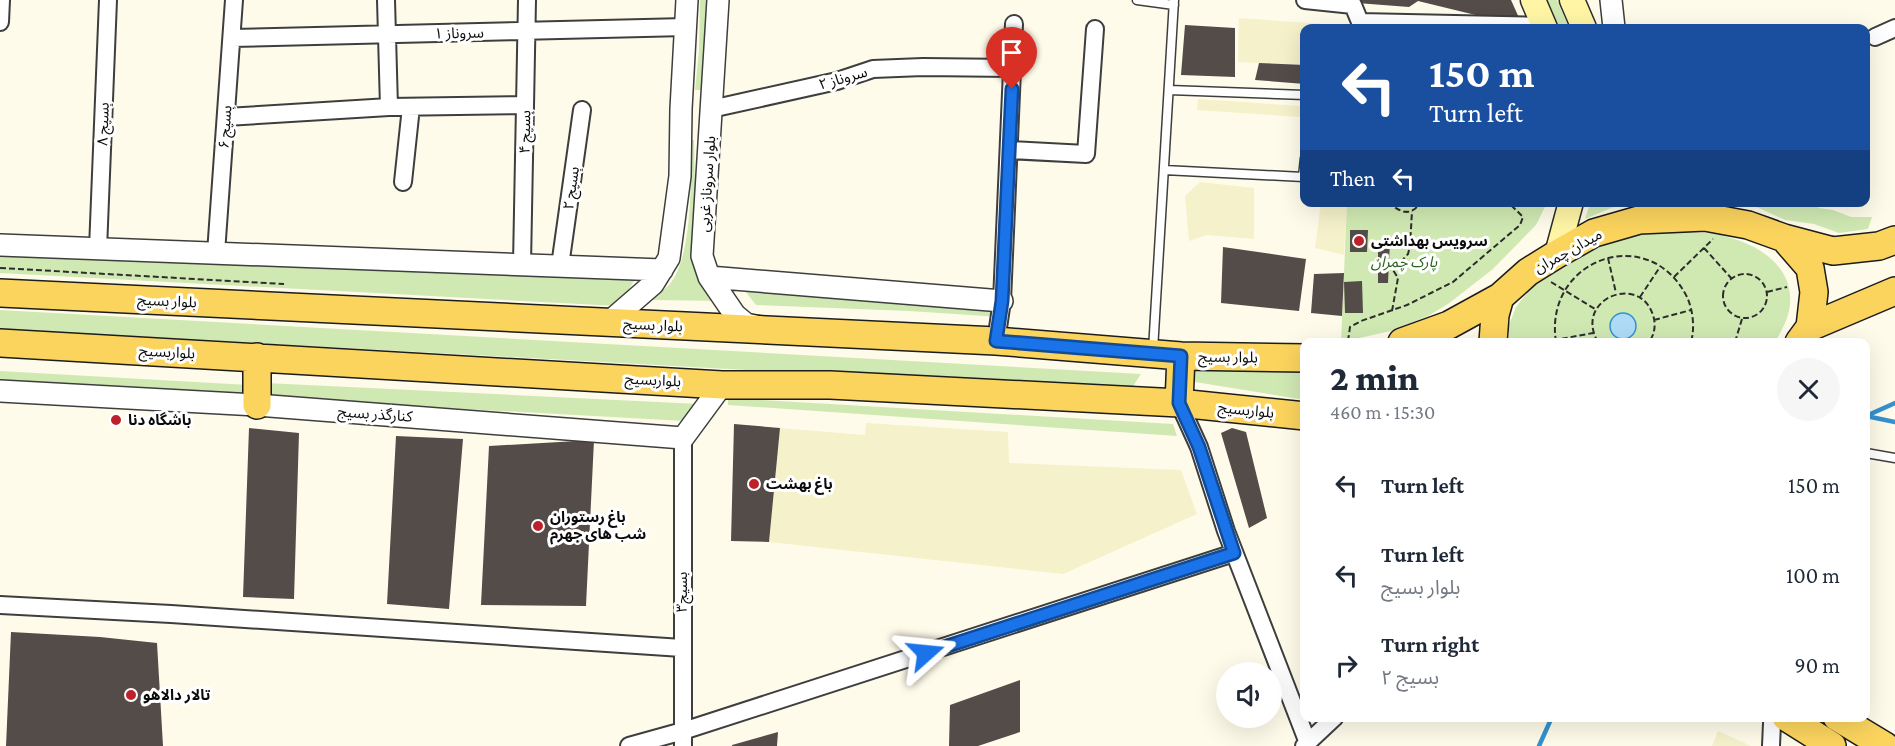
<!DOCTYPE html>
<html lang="en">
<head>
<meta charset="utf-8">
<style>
	body { margin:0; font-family:"Crimson Pro","Noto Sans Arabic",serif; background:#f6f6f7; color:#1f2937; height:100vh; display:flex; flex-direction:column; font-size:22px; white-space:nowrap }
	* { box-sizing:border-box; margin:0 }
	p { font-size:20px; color:#747a83 }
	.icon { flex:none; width:33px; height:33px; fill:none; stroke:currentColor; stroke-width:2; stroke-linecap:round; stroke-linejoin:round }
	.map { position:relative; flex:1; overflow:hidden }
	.drawer { position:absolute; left:1300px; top:338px; width:570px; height:384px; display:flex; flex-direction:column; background:#fff; border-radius:12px; box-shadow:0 6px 24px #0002 }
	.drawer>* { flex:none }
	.guide { position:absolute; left:1300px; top:24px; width:570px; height:183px; border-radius:12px; box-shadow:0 6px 24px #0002; background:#1a4fa0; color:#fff; overflow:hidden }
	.fabs { position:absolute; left:1216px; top:662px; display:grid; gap:12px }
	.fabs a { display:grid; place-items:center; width:66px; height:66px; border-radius:50%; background:#fff; box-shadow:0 6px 24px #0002; font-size:30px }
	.pin { position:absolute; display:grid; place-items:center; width:51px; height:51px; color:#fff; margin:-62px -26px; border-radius:50% 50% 50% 0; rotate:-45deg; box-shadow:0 0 6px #0007 }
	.pin .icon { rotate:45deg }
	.me { position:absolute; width:66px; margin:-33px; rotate:72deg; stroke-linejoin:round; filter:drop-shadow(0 0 4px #0008) }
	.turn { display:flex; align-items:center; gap:21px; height:126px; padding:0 30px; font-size:27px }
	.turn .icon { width:78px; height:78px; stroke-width:2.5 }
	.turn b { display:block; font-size:42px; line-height:51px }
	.then { display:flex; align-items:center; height:57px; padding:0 30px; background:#0003; gap:12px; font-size:22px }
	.round { display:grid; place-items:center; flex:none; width:63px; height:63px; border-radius:32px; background:#f6f6f7 }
	.overview { display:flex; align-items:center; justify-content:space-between; height:102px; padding:0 30px }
	h1 { font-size:36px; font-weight:800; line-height:45px }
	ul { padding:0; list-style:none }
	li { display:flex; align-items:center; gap:18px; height:90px; padding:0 30px }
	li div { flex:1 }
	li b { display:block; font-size:22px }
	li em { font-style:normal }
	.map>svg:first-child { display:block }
	.farmland { fill:#f5f1ca }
	.green { fill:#d0e9b3 }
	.water { fill:#aedcf7; stroke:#3392cf; stroke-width:1.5 }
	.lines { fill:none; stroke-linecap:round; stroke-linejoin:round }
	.stream { stroke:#3392cf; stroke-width:4.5 }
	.building { fill:#544c48 }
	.service-casing { stroke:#3e3e3e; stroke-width:11 }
	.minor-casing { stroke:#3e3e3e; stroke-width:20 }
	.tertiary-casing { stroke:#3e3e3e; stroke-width:24 }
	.secondary-casing { stroke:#2d2d2d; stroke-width:27 }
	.primary-casing { stroke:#1c1c1c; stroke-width:30 }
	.path { stroke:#2d2d2d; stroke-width:2; stroke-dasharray:6 3; stroke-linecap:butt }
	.service { stroke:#fff; stroke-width:8 }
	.minor { stroke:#fff; stroke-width:16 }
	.tertiary { stroke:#fff; stroke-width:21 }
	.secondary { stroke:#fff5a5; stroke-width:24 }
	.primary { stroke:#fbd45e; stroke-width:27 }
	.route-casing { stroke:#114b97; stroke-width:15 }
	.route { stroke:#1a73e8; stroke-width:10 }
	.poi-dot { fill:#bd222a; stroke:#fff; stroke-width:2 }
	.labels { text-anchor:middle; stroke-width:6; stroke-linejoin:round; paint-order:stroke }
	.street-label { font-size:15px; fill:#0b0b0b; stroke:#fff }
	.poi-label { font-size:15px; font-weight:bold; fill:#0b0b0b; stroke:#fff; text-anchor:start }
	.park-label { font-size:15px; font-style:italic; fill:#2a631b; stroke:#fff }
</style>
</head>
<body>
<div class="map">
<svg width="1895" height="746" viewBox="0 0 1895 746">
	<rect width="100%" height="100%" fill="#fffbea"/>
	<path class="farmland" d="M1239 18 1355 26V28H1305V65L1238 62Z
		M1198 99 1301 106 1300 117 1197 110Z
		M1200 182 1254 188V239L1207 235 1189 241 1185 196Z
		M1321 203H1347L1344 255 1315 248Z
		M866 423 1008 432 1009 463 1181 470 1197 514 1063 574 769 542 780 428 865 435Z
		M1718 731 1751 746H1712Z"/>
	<path class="green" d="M700 0H708L701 90H695L699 51Z
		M1543 0H1557L1569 28H1555Z
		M692 140H694L696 231 725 301 651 300C657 295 664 290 669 285 694 256 690 177 692 140Z
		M1347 203H1547L1536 225 1493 269 1448 304 1428 316 1391 331 1341 342Z
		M1590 203V202L1623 203 1585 219Z
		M1748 203H1810L1819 208 1833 210 1851 217H1872L1868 229 1839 233 1814 224 1785 220Z
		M1642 233C1664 233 1686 231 1707 233 1744 237 1794 259 1790 304 1789 318 1782 330 1775 342H1509V325L1516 307 1535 283 1589 250 1614 239Z
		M0 245 636 278 618 306 0 273Z
		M734 277 962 296 1000 317 909 311 756 305Z
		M0 310 1141 374 1130 391 0 329Z
		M1305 367V400L1189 381 1190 368Z
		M0 371 249 385V399L0 382Z
		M266 383 699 404 684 421 266 398Z
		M728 398 1173 424 1177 436 728 405Z"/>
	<path class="water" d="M1610 326a13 13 0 1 1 26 0a13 13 0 1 1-26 0Z"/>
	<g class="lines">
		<path class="stream" d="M1866 416 1895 403
			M1866 416 1895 422
			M1539 746 1552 717"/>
	</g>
	<path class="building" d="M1355 0H1511L1520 20 1492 19 1418 1 1409 7 1357 3Z
		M1185 25 1235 28V77L1181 75Z
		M1259 63 1305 65V84L1255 80Z
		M1350 230H1368L1367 252H1350Z
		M1378 241H1390L1388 283H1378Z
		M1223 247 1306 259 1299 311 1221 303Z
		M1344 273 1342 316 1311 313 1314 274Z
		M1362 281 1363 313H1345L1344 282Z
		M734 424 780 428 769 542 731 541Z
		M249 428 299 433 294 599 243 597Z
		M1232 428 1246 432 1267 518 1249 528 1221 433Z
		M396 436 463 439 449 609 387 604Z
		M594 440 586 606 481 605 489 446Z
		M11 632 100 637 157 643 163 746H6Z
		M1020 680V732L978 746H949L950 705Z
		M778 732 777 746H732V745Z"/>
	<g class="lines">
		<g class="service-casing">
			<path id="service" d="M1137 0 1174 5
				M1169 90 1305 95
				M1164 170 1303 177 1305 158
				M1153 350 1174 0
				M1866 453 1895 458"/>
		</g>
		<g class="minor-casing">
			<path id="minor" d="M386 0 389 107
				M1305 0 1353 5 1360 22 1544 26
				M0 22 1 0
				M1875 37 1895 28
				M232 38 686 27
				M711 109 837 81 873 69 923 67 1013 68
				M226 117 389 107 525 105
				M1009 150 1086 154 1095 29
				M403 182 411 107
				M98 249 108 0
				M216 253 234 0
				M522 264 527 0
				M560 266 582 110
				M996 341 1002 301 1014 24
				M1179 403 1199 447 1226 531 1308 743
				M0 605 171 614 682 648
				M629 746 683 731 1234 553
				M683 746V438
				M1304 746 1335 717
				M1771 746 1772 723 1778 717"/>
		</g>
		<g class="tertiary-casing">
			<path id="tertiary" d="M718 0 702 256 709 277 735 315 746 324 760 327
				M1611 0 1614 28
				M0 245 662 270
				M709 277 1002 301
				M608 323 653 284 669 258 680 176 681 109 687 0
				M0 391 257 405 683 438 722 385"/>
		</g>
		<g class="secondary-casing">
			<path id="secondary" d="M1533 0 1545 28
				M1572 0 1584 28
				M1557 254 1571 202"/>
		</g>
		<g class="primary-casing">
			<path id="primary" d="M1784 238 1833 251 1879 246 1895 240
				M0 293 996 341 1181 356 1305 358
				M1810 327 1895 291
				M1402 342 1449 325 1500 297
				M1493 342 1495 315 1500 297 1528 272 1557 254 1594 233 1639 220 1705 217 1748 225 1784 238 1810 268 1814 292 1810 327 1799 342
				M0 343 722 385H830L1179 403 1305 416
				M1179 403 1181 356
				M257 405V357
				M1786 717 1832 746
				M1837 717 1885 746"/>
		</g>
		<path class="path" d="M1388 202C1400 212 1410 218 1421 202
			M1704 248 1732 279
			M1608 258 1616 293
			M0 268 284 284
			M1723 296a22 22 0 1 1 44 0a22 22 0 1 1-44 0Z
			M1674 277 1713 239
			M1551 282 1595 309
			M1767 292 1787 287
			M1640 297 1660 267
			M1392 311 1398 278 1393 270 1408 254 1410 246 1412 211
			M1654 320 1691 310
			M1348 341 1350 327 1361 321 1407 305 1453 282 1520 225 1523 217 1508 202
			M1544 342 1593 333
			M1556 342C1543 259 1649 221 1687 297 1693 310 1695 328 1691 342
			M1598 342C1573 300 1639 272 1653 315 1656 324 1655 334 1649 342
			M1735 342 1742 319"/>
		<use href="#service" class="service"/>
		<use href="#minor" class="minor"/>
		<use href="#tertiary" class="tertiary"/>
		<use href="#secondary" class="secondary"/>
		<use href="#primary" class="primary"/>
	</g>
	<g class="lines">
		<g class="route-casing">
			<path id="route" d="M926 653 1234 553 1199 447 1179 403 1181 356 996 341 1002 301 1012 89"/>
		</g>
		<use href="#route" class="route"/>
	</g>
	<g class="poi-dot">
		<circle cx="1359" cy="241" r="6"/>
		<circle cx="116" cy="420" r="6"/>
		<circle cx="754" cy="484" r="6"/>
		<circle cx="538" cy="526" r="6"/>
		<circle cx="131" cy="695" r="6"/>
	</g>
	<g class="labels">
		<g class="street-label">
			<text transform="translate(459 33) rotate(-1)" y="5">سروناز ۱</text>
			<text transform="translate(843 78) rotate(-16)" y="5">سروناز ۲</text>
			<text transform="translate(103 124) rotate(-88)" y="5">بسیج ۸</text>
			<text transform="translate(225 127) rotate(-86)" y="5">بسیج ۶</text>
			<text transform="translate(525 132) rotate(-89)" y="5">بسیج ۴</text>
			<text transform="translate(707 184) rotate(-86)" y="5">بلوار سروناز غربی</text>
			<text transform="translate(571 188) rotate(-82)" y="5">بسیج ۲</text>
			<text transform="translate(1568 251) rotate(-29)" y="5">میدان چمران</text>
			<text transform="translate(167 301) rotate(3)" y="5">بلوار بسیج</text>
			<text transform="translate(653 325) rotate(3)" y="5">بلوار بسیج</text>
			<text transform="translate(167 352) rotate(3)" y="5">بلواربسیج</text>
			<text transform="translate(1228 357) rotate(1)" y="5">بلوار بسیج</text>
			<text transform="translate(653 380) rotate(3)" y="5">بلواربسیج</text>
			<text transform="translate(1246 410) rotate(6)" y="5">بلواربسیج</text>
			<text transform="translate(375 414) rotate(4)" y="5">کنارگذر بسیج</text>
			<text transform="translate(682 592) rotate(-90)" y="5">بسیج۳</text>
		</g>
		<g class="poi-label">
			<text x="1371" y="246">سرویس بهداشتی</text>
			<text x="128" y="425">باشگاه دنا</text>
			<text x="766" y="489">باغ بهشت</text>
			<text x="550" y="522">باغ رستوران<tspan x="550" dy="17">شب های جهرم</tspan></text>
			<text x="143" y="700">تالار دالاهو</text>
		</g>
		<g class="park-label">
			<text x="1404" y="267">پارک چمران</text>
		</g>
	</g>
</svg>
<div class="fabs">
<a><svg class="icon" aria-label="sound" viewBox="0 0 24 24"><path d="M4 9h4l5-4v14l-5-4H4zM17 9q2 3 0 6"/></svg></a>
</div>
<div class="pin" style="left:1012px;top:89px;background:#d93025"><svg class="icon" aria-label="arrive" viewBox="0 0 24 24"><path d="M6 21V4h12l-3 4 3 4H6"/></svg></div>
<svg class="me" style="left:926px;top:653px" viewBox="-20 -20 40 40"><path d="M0-17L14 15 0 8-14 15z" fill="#1a73e8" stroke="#fff" stroke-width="4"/></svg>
<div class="guide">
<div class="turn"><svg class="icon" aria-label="left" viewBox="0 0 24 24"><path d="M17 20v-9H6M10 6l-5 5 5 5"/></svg><div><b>150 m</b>Turn left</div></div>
<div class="then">Then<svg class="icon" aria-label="left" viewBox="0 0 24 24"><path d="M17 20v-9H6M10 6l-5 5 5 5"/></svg></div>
</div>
<section class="drawer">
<div class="overview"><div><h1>2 min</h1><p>460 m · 15:30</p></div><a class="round"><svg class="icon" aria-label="close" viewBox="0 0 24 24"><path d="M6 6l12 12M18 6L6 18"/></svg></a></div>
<ul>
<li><svg class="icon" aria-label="left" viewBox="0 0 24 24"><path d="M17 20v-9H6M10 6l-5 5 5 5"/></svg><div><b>Turn left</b></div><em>150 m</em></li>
<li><svg class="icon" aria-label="left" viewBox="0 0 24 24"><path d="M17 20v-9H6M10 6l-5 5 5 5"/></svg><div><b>Turn left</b><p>بلوار بسیج</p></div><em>100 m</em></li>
<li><svg class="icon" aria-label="right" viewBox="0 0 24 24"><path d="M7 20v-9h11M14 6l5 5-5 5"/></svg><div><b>Turn right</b><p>بسیج ۲</p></div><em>90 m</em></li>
</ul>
</section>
</div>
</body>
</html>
